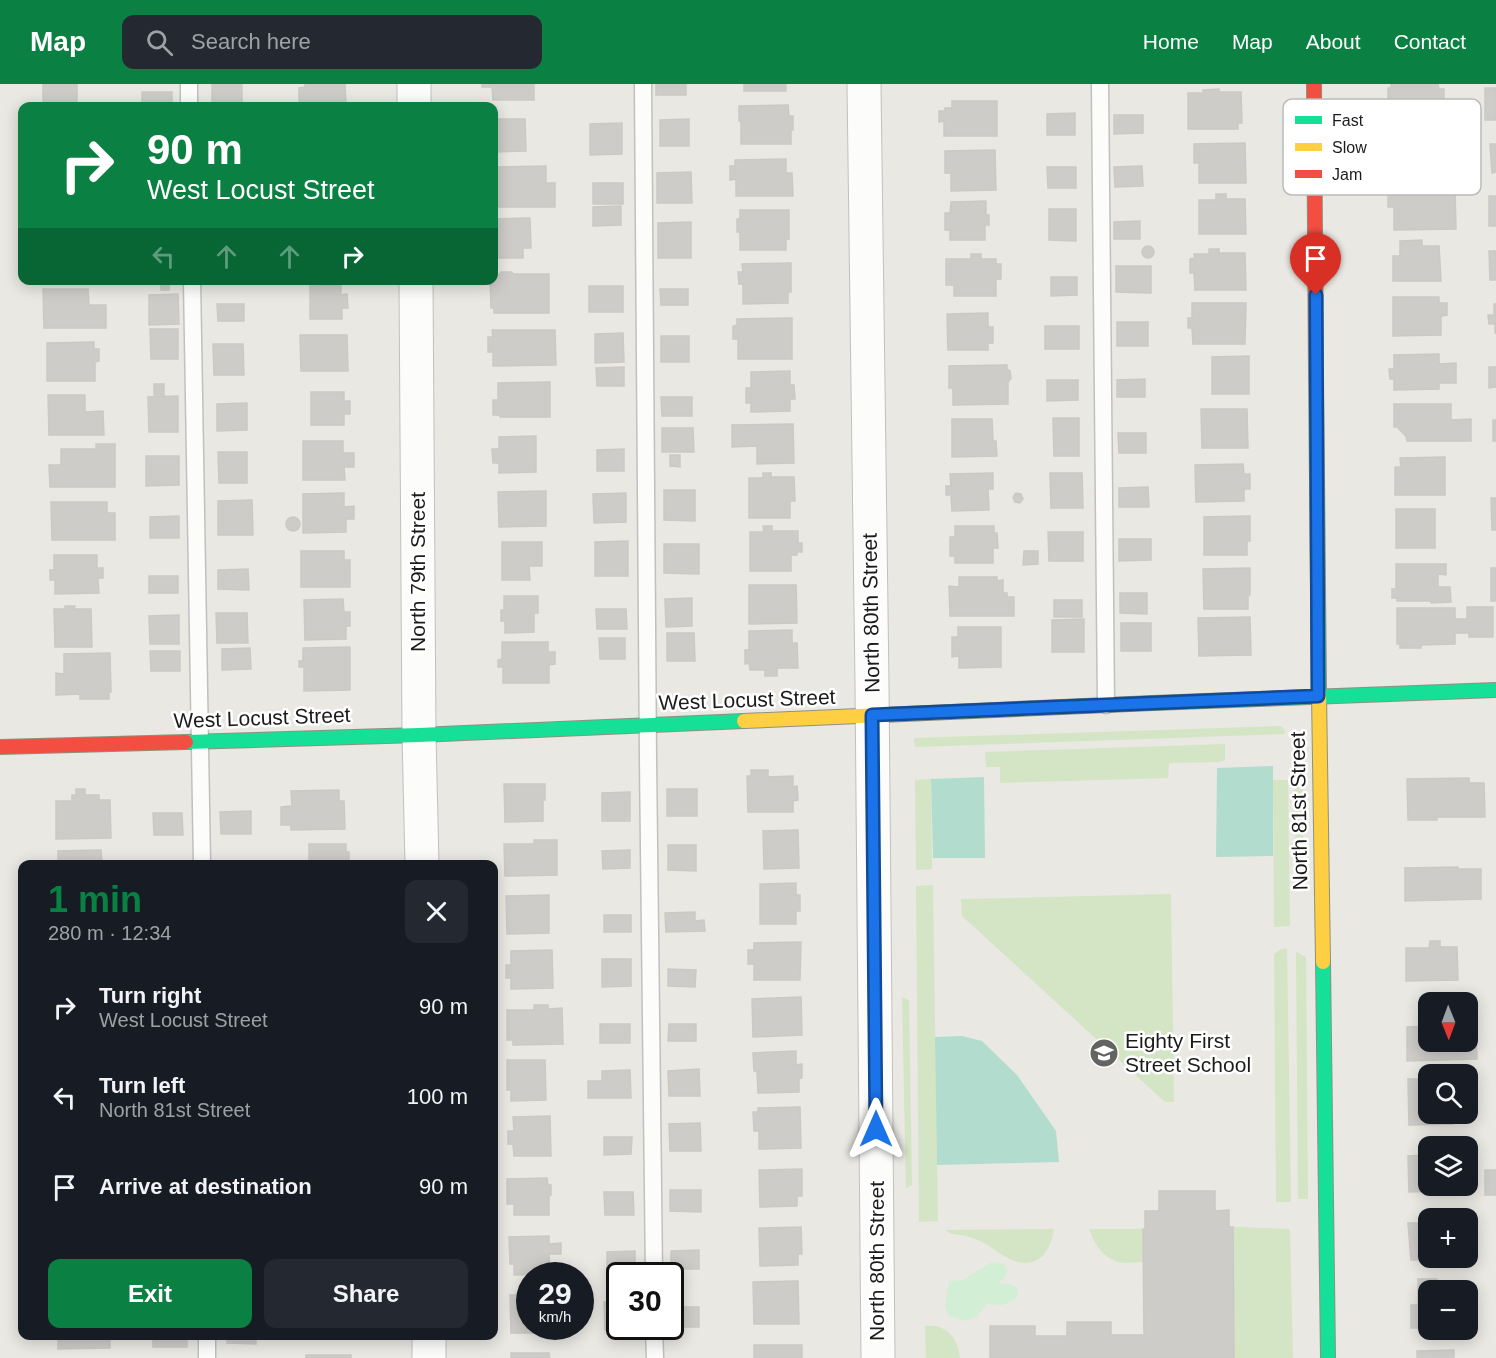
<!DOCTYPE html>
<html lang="en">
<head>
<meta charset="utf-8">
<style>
	body { margin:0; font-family:Arial,sans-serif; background:#242831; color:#f1f3f6; height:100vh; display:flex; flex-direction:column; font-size:22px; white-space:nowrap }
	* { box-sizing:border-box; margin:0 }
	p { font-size:20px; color:#9ea1a6 }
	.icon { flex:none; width:33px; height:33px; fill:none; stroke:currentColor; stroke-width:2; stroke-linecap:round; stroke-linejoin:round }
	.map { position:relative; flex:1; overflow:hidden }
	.sheet { position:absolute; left:18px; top:776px; width:480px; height:480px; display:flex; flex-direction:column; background:#171b24; border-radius:12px; box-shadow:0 3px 15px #0003 }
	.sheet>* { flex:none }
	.top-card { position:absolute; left:18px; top:18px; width:480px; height:183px; border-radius:12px; box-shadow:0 3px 15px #0003; background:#0b8043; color:#fff; overflow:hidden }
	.needle { width:39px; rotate:179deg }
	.buttons { position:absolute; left:1418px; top:908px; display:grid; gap:12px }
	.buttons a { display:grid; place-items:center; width:60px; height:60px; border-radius:12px; background:#171b24; box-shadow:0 3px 15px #0003; font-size:30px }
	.speed { position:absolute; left:516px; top:1178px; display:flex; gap:12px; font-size:30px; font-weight:700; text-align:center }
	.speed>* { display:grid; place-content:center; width:78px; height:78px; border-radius:50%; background:#171b24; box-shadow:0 3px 15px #0003; line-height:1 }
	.speed small { font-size:15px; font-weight:400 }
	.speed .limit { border:3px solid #111; border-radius:9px; background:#fff; color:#111 }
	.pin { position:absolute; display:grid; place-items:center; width:51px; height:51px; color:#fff; margin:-62px -26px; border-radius:50% 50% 50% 0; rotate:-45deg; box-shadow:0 0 6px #0007 }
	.pin .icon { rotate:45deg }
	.me { position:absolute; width:66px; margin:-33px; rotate:0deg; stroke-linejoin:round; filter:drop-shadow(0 0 4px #0008) }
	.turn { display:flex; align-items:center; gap:21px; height:126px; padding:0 30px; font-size:27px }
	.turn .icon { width:78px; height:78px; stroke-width:2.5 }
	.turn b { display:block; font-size:42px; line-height:51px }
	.lanes { display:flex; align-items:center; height:57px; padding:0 30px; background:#0003; justify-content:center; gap:30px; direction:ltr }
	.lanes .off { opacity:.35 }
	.round { display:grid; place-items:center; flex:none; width:63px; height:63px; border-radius:12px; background:#242831 }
	.summary { display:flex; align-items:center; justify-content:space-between; height:102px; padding:0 30px }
	h1 { font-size:36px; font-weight:700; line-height:45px; color:#0b8043 }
	.action { display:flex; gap:12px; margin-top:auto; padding:12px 30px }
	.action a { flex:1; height:69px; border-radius:12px; background:#0b8043; color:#fff; font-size:24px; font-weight:700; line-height:69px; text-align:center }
	.action a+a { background:#242831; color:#f1f3f6 }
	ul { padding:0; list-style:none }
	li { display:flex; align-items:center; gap:18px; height:90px; padding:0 30px }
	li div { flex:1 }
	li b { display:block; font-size:22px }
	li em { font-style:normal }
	header { display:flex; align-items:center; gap:36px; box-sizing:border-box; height:84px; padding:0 30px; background:#0b8043; color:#fff }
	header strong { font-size:28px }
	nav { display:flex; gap:33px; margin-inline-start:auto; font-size:21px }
	.search { width:420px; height:54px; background:#242831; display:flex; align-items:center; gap:15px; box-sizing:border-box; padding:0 21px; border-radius:12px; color:#9ea1a6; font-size:22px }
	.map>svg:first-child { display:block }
	.grass { fill:#d3e5c4 }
	.park { fill:#d2eed5 }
	.pitch { fill:#b2ddce }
	.building { fill:#ceccc8; stroke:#ccc9c5; stroke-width:1.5 }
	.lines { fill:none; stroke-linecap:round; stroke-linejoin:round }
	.lane-casing { stroke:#c0c0be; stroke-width:19 }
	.street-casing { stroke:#c0c0be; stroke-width:35 }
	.fast-casing { stroke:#8e917d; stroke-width:16 }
	.slow-casing { stroke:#8e917d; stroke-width:16 }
	.jam-casing { stroke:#8e917d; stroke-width:16 }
	.lane { stroke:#fcfcfb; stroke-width:16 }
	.street { stroke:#fcfcfb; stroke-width:33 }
	.fast { stroke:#16e098; stroke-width:14 }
	.slow { stroke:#ffcf43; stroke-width:14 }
	.jam { stroke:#f24e42; stroke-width:14 }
	.route-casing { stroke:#114b97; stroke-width:15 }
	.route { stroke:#1a73e8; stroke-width:10 }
	.labels { text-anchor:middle; stroke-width:5; stroke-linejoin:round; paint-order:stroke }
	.street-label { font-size:21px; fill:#1b1b1b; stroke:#fff }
	.poi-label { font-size:21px; fill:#1b1b1b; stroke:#fff; text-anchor:start }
	.key { fill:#fff; stroke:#bbb; stroke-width:1.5 }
	.key-label { font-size:16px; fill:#1b1b1b }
</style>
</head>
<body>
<header>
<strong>Map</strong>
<div class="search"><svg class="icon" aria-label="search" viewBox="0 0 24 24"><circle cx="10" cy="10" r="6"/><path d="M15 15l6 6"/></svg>Search here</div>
<nav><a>Home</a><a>Map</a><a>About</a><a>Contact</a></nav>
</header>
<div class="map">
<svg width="1496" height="1274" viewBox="0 0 1496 1274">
	<rect width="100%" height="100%" fill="#e9e8e3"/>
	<path class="grass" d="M1281 642 1285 647V650L915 663 914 654Z
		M1293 658H1302L1304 778H1296Z
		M1225 660V676L1219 678 1169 679 1168 694 1000 699V683H986L985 668Z
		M931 695 932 785 916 786 915 696Z
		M1273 696H1288L1290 842 1274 843Z
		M933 801 938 1137 919 1138 916 802Z
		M1171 810 1174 1018H1165L962 832 961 815Z
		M1281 865H1287L1291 1118H1276L1274 870Z
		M1296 868 1306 873 1308 1115H1298Z
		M902 913 909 916 912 1101 906 1104Z
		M1233 1143 1290 1145 1293 1274H1234Z
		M1054 1145C1049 1175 1032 1188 1004 1172 996 1167 989 1161 980 1157 975 1155 968 1152 962 1151 955 1150 951 1151 945 1146Z
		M1089 1145H1143V1178C1136 1178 1125 1180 1118 1178 1102 1173 1094 1159 1089 1145Z
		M925 1242C948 1240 957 1254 960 1274H926Z"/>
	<path class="park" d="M992 1178 1005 1180 1008 1187 1004 1194 999 1198 1000 1200C1011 1199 1020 1201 1017 1213 1006 1220 1002 1224 988 1219L977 1232 965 1237 948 1231 945 1222 949 1197 963 1196Z"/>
	<path class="pitch" d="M1273 682V772L1216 773 1217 684Z
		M984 693 985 774H933L931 695Z
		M962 952 982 957 1017 991 1056 1047 1059 1078 937 1081 935 953Z"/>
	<path class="building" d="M43 0H77V22H43Z
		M212 0H242V22H212Z
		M305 0H345L346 20H299V4L305 3Z
		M482 0H534V16H493L492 3H482Z
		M656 0H686V11H656Z
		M744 0H786V7H744Z
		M1391 0H1438L1439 5H1444V19H1437V37L1391 38V14H1388V4H1391Z
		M1485 4H1496V36H1485Z
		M1219 5V8H1241L1242 39H1238V45H1188V9H1203V6Z
		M142 8H172V22H142Z
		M952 17H997V52H944V37L939 38V27H945V24H952Z
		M788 21 789 32H793V46H791V60H741V37H739V22Z
		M1075 29V51H1047V30Z
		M1114 31H1143V49L1114 50Z
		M494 35H525L526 67 495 68Z
		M689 35V62H660V36Z
		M622 39V70L590 71V40Z
		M1245 59 1246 99H1199V79H1194V60Z
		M1490 60H1496V88L1492 89Z
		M995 66 996 106 951 107V89H945V67Z
		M786 75V89H792L793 112H736V95L730 96V82H735V76Z
		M546 82V99H555V123H494V83Z
		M1142 82 1143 102 1115 103 1114 83Z
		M1047 83H1076V104H1048Z
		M691 88 692 119H657V89Z
		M593 99H623V120H593Z
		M1455 104 1456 145 1394 146V123H1388V108H1393V105Z
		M1216 110H1226V115H1245L1246 150H1199V116H1216Z
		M1489 112H1496V142H1489Z
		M986 117V131H989V141H985V156H950V146H945V129H950L951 118Z
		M621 122V141L593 142V123Z
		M1049 125H1076V157L1049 156Z
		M740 126H789V155H786V166H740V148H737V135H740Z
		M530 134 531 164H523V174H494V135Z
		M1140 137V155H1114V138Z
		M691 138V174H658V139Z
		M1422 156V162H1439L1441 197H1393V172H1400V157Z
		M1142 168a6 6 0 1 1 12 0a6 6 0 1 1-12 0Z
		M1209 165H1219V169H1245L1246 206H1195L1194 189H1190V175L1195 174 1194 170H1209Z
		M1489 167H1496V196H1490Z
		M971 170H981V175H996V180H1001V195H996V212H954V201H946V175H971Z
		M791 179V208H788V219L743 220V200H739L738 188H743L742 180Z
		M1116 182H1151V209L1116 208Z
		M501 188H511L514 190H549V229H494V224H491L490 196H494V192H498Z
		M1051 193H1077V211L1051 212Z
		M161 196H169V206H161Z
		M341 201V211L347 210 348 224H342V235H310V202Z
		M589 202H623V228H589Z
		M43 205H88L89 221H106V244H44Z
		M660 205H688V221H661Z
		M178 210 179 240 149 241V211Z
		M1393 213H1439V219H1447V231L1441 232V251L1393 252Z
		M1192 219H1246L1245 260H1193L1192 244H1188V234H1192Z
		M217 220H244V237H218Z
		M1494 220H1496V249H1495V240H1489L1488 231H1494Z
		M988 229V243H993V259H988V266H948L947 230Z
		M792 234V275H738V255H733V242L737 241V235Z
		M1117 238H1148V262H1117Z
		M1045 242H1079V265H1045Z
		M150 245H178V275H151Z
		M492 246H555L556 281 493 282V268H488V253H493Z
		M623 249 624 278 595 279V250Z
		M300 251H347L348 287H301Z
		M661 252H689V278H661Z
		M94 258V265H99V277L95 278V297H47V259Z
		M213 260H243L244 291H214Z
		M1439 270V280L1456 279V299H1439V305L1394 306V295H1390L1389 285H1394V271Z
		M1249 272V310H1212V273Z
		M1007 281V285L1010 287 1011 294 1008 298V320L953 321V304H949V282Z
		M624 283V302H597L596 284Z
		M1489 283H1496V303L1489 304Z
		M790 287V301H794L795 315H790V327L751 328V319H746V304H751V288Z
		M1145 295V313H1117V296Z
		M1047 296H1078V316L1047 317Z
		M550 298V333H500V331H493V316H498V299Z
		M154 300H164V311H154Z
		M311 308H344V317H350V330H344V341H311Z
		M48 311H85V328L103 327 104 351H49Z
		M178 312V348H149L148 313Z
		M661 313H692V332H662Z
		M247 319V346L217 347V320Z
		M1394 320H1451V336L1471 335V357H1407L1406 352 1397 343H1394Z
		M1201 325H1247L1248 364H1202Z
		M1053 334H1079V372H1054Z
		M952 335H992L993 357H996L997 372 952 373Z
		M1493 336H1496V357H1493Z
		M793 340 794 379 757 380V362L732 363V341Z
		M662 344H693L694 368H662Z
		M1118 349H1146V369H1119Z
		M536 352V388L499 389V379H493L492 365H499V353Z
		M303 357H343V369H354V383H344L345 396H303Z
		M96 360H115V403H50L49 381H61V365H96Z
		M624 365V387H597V366Z
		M218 368H247V399H219Z
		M670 371H680V383L670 382Z
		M146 372H179V401L146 402Z
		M1445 373V411H1395V383H1401L1400 374Z
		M1243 380 1244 390H1250V405H1244V417L1196 418 1195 381Z
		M763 389H771V393H794L795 417H790V434H749V394H763Z
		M993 389V405H988L989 426 952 427 951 411H946V402H951L950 390Z
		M1050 389H1082L1083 424H1051Z
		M1148 403 1149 423H1119V404Z
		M664 406H695V437L664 436Z
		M546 407V442L499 443 498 408Z
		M344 409V423L354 422V435H346V448L303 449V410Z
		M626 409V438L594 439 593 410Z
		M1016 409 1021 410 1023 415 1020 419 1015 418 1013 413Z
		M1491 414H1496V446H1492Z
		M252 416 253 451H218V417Z
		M51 418H107V429H115V456H52Z
		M1396 425H1435V464H1396Z
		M179 432V454H150V433Z
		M1250 432V457H1247V471H1204V433Z
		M286 440a7 7 0 1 1 14 0a7 7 0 1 1-14 0Z
		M763 442H772V447H798V459H802V468H797V471H791V487H750V448H764Z
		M955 442H994V449H997L998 464H993V479H955V472H950V453H955Z
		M1048 448H1083V477H1049Z
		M1119 455H1151V476L1119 477Z
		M628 457V492H595V458Z
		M502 458H542V482H529L530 496H502Z
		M664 460H699V490L664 489Z
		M301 467H344V476H350V503H301Z
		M1024 467H1038V480L1023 481Z
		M54 471H97V484H103V494H98L99 509 55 510V496H50V486H54Z
		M1396 480H1446V491L1438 490V503H1450L1451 518 1431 519V517H1397V514H1392V505H1396Z
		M1250 484V511H1248V525H1204L1203 485Z
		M1491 484H1496V517H1491Z
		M248 485 249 506 218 505V486Z
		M149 492H178V509H149Z
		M959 493H997V497L1003 496V509H1007V513H1014V532H950L949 502 959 503Z
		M749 501H796L797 539 749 540Z
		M1120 509H1147V530L1120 529Z
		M504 512H538V529H534V548L505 549V537H501V526H504Z
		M692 514V542L666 543 665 515Z
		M343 515 344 528H350V542H346V555L305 556 304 516Z
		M1054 516H1082V533H1054Z
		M65 522H75L74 525H91L92 563H55L54 525H65Z
		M1467 523H1493V553H1469V549H1455V560L1421 561V564H1400V560H1397V524H1455V535H1467Z
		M596 525H626L627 545H597Z
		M216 529H247L248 559H217Z
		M179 531V560H150L149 532Z
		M1250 533 1251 571 1199 572 1198 534Z
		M1084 535V568H1052V536Z
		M1121 539H1151V567H1121Z
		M958 543H1001V583L959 584V572L952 573V553H958Z
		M792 546V559H797L798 584H777V592H765V586H750L749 579 745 580V566H749V547Z
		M667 549H694L695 577H667Z
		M599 554H625V575H600Z
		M502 558H548V568H555V580L549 581V599H503V583H498V576L502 575Z
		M350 563V606L304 607V583H299V577H303V564Z
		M250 564 251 585 222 586V565Z
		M150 567H180V587H151Z
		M110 569 111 608H109V615H80V610L56 611V589L64 590V570Z
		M751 686H768V693L793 692V703L797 702 798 716 793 717V728H748L747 692H751Z
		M1469 694V699H1484L1485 733H1437V736H1408L1407 695Z
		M504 700H545V716H543V737L505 738Z
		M76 705H85V711H99V716H110L111 754 56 755V717H72V711H76Z
		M667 705H697V732H667Z
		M339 706V717H344L345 745 291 746V741H281V723L292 722 291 707Z
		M630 708V737H602V709Z
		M251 727V750H221L220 728Z
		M153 729H182L183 751H154Z
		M798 746 799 784 764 785 763 747Z
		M534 756H557V791L505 792 504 760H534Z
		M309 760H346V768H349V780H309Z
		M668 761H696V787L668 786Z
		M101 766 102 780H58V767Z
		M630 766V784L603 785 602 767Z
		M1458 783 1457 785H1481V815L1405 817V784Z
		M796 799V811H800V827H796V840H760V800Z
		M549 811V849L507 850 506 812Z
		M695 828V837L704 836 705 847 666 848 665 829Z
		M604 831H631V848H604Z
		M1430 857H1440V863H1457L1458 896 1406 897V864H1429Z
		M801 858 800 896H754V880H748V866H754V859Z
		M552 866 553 904 511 905V894H506V881H511V867Z
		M602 875H631V902L602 903Z
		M668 885 696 886 695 903 668 902Z
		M801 913 802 951 753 953 752 915Z
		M534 921H548V925L562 924 563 960 513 961V956H507V926H534Z
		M600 940H630V959H600Z
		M669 940H696V957H668Z
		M1428 942V957H1467V949H1476L1477 975 1407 977V943Z
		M796 967V981L802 980V994L799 995V1008L758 1009 757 987H754L753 969Z
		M507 976H545L546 1016 511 1017V1006H507Z
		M699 985 700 1012H669L668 987Z
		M630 986 631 1014H588V997H602V987Z
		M1408 995H1428V1029H1453V1040L1409 1041Z
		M800 1023 801 1064 759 1065V1047H754L753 1028H758V1024Z
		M550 1032 551 1072H514L513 1060H508V1047H514L513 1033Z
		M700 1039 701 1067H670L669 1040Z
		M604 1053H632L631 1070 604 1071Z
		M1428 1071V1101H1447V1107L1409 1108 1408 1072Z
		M802 1085V1112H797V1122L760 1123 759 1086Z
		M1485 1086H1496V1111H1485Z
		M547 1094 548 1101H551V1111H549V1131H514V1120H507V1095Z
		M670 1106H701V1128L670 1127Z
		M1159 1107H1215V1127L1229 1126V1143H1233L1234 1274H990V1242H1035V1252H1067V1238H1111V1251H1144L1143 1145H1145V1127H1159Z
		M604 1108H633L634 1131H605Z
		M1408 1139H1428V1173H1454V1175L1411 1176Z
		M801 1143 802 1170H798V1181L760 1182 759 1144Z
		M549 1152V1160L561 1159V1170H549L550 1190 514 1191V1180H510L509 1153Z
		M699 1166V1185H671V1167Z
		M635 1167V1189L607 1190V1168Z
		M1418 1195H1437V1206H1428V1244H1411V1221H1418Z
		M798 1197 799 1240H754L753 1198Z
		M510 1211H530V1242H548V1249H511Z
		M620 1217V1242H636V1245L605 1246 604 1218Z
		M671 1223H699V1243H671Z
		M58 1251H110V1264L58 1265Z
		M153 1251H187V1263H153Z
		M227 1251H256V1260L227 1259Z
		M294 1251H348L349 1255H308V1254H294Z
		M754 1261H802V1274H754Z
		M1454 1266V1274H1417V1267Z
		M511 1269H549L550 1274H511Z
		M306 1271H351V1274H306Z"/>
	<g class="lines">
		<g class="lane-casing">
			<path id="lane" d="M189 0V22
				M643 0 648 675 654 1191
				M1100 0 1106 621
				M192 196 202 780
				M654 1242 655 1274
				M207 1251V1274"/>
		</g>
		<g class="street-casing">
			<path id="street" d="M414 0V22
				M864 0 872 601 878 1274
				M416 196 419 651 422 780
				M429 1251V1274"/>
		</g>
		<g class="fast-casing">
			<path id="fast" d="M1316 290 1319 609
				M1153 619 1496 606
				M186 658 419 651 744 637
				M1323 878 1328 1274"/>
		</g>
		<g class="slow-casing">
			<path id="slow" d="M1319 609 1323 878
				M744 637 1153 619"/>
		</g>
		<g class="jam-casing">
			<path id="jam" d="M1314 0 1316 290
				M0 663 186 658"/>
		</g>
		<use href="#lane" class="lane"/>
		<use href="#street" class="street"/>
		<use href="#fast" class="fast"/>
		<use href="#slow" class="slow"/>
		<use href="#jam" class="jam"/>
	</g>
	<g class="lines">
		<g class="route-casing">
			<path id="route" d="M876 1045 872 631 1318 612 1316 211"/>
		</g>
		<use href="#route" class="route"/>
	</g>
	<defs>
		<g id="school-disc" transform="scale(1.5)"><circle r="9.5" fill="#636361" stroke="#fff"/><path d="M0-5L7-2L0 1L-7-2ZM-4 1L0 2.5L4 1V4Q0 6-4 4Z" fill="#fff"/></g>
	</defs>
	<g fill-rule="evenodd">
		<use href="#school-disc" x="1104" y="969"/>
	</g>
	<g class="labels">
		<g class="street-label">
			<text transform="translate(418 488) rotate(-90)" y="7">North 79th Street</text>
			<text transform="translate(871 529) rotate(-91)" y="7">North 80th Street</text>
			<text transform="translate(747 616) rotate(-2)" y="7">West Locust Street</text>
			<text transform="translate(262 634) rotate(-2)" y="7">West Locust Street</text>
			<text transform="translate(1299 727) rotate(-91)" y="7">North 81st Street</text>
			<text transform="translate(877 1177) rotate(-90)" y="7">North 80th Street</text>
		</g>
		<g class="poi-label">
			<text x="1125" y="964">Eighty First<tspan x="1125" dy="24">Street School</tspan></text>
		</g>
	</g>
	<rect x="1283" y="15" width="198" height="96" rx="9" class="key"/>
	<rect x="1295" y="32" width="27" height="8" fill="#16e098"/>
	<rect x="1295" y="59" width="27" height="8" fill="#ffcf43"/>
	<rect x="1295" y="86" width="27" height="8" fill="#f24e42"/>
	<g class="key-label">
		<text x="1332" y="42">Fast</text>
		<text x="1332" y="69">Slow</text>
		<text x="1332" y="96">Jam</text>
	</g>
</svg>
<div class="buttons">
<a><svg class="needle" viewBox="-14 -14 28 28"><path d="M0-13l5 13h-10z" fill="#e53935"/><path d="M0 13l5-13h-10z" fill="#9ea1a6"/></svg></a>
<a><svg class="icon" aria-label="search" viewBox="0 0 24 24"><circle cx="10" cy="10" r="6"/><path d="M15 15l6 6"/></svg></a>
<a><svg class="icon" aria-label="layers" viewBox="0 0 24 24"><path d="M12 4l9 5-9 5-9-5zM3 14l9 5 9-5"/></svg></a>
<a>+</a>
<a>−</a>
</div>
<div class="speed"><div>29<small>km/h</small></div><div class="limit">30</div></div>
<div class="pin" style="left:1316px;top:211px;background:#d93025"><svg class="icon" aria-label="arrive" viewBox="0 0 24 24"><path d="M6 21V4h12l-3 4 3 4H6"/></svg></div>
<svg class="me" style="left:876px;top:1045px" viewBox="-20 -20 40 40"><path d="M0-17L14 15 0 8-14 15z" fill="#1a73e8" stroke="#fff" stroke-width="4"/></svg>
<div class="top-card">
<div class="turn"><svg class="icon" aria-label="right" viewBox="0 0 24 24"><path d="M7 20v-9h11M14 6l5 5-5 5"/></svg><div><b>90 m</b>West Locust Street</div></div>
<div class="lanes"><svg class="icon off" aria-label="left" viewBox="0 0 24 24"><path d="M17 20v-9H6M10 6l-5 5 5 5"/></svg><svg class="icon off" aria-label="ahead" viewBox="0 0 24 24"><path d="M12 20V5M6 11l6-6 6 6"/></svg><svg class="icon off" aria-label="ahead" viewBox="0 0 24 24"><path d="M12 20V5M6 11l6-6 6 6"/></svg><svg class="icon" aria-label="right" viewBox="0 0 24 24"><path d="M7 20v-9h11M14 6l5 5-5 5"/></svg></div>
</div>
<section class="sheet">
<div class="summary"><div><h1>1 min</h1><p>280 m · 12:34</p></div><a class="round"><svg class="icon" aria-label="close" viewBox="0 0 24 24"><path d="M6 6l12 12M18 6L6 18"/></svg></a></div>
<ul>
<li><svg class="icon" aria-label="right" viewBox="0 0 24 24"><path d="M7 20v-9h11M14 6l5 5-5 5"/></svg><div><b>Turn right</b><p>West Locust Street</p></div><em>90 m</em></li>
<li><svg class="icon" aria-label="left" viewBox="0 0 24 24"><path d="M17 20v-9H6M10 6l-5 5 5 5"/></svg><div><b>Turn left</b><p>North 81st Street</p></div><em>100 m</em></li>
<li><svg class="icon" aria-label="arrive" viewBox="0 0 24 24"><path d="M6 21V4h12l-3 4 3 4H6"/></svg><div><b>Arrive at destination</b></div><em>90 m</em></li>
</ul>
<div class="action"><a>Exit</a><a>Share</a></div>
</section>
</div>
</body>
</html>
